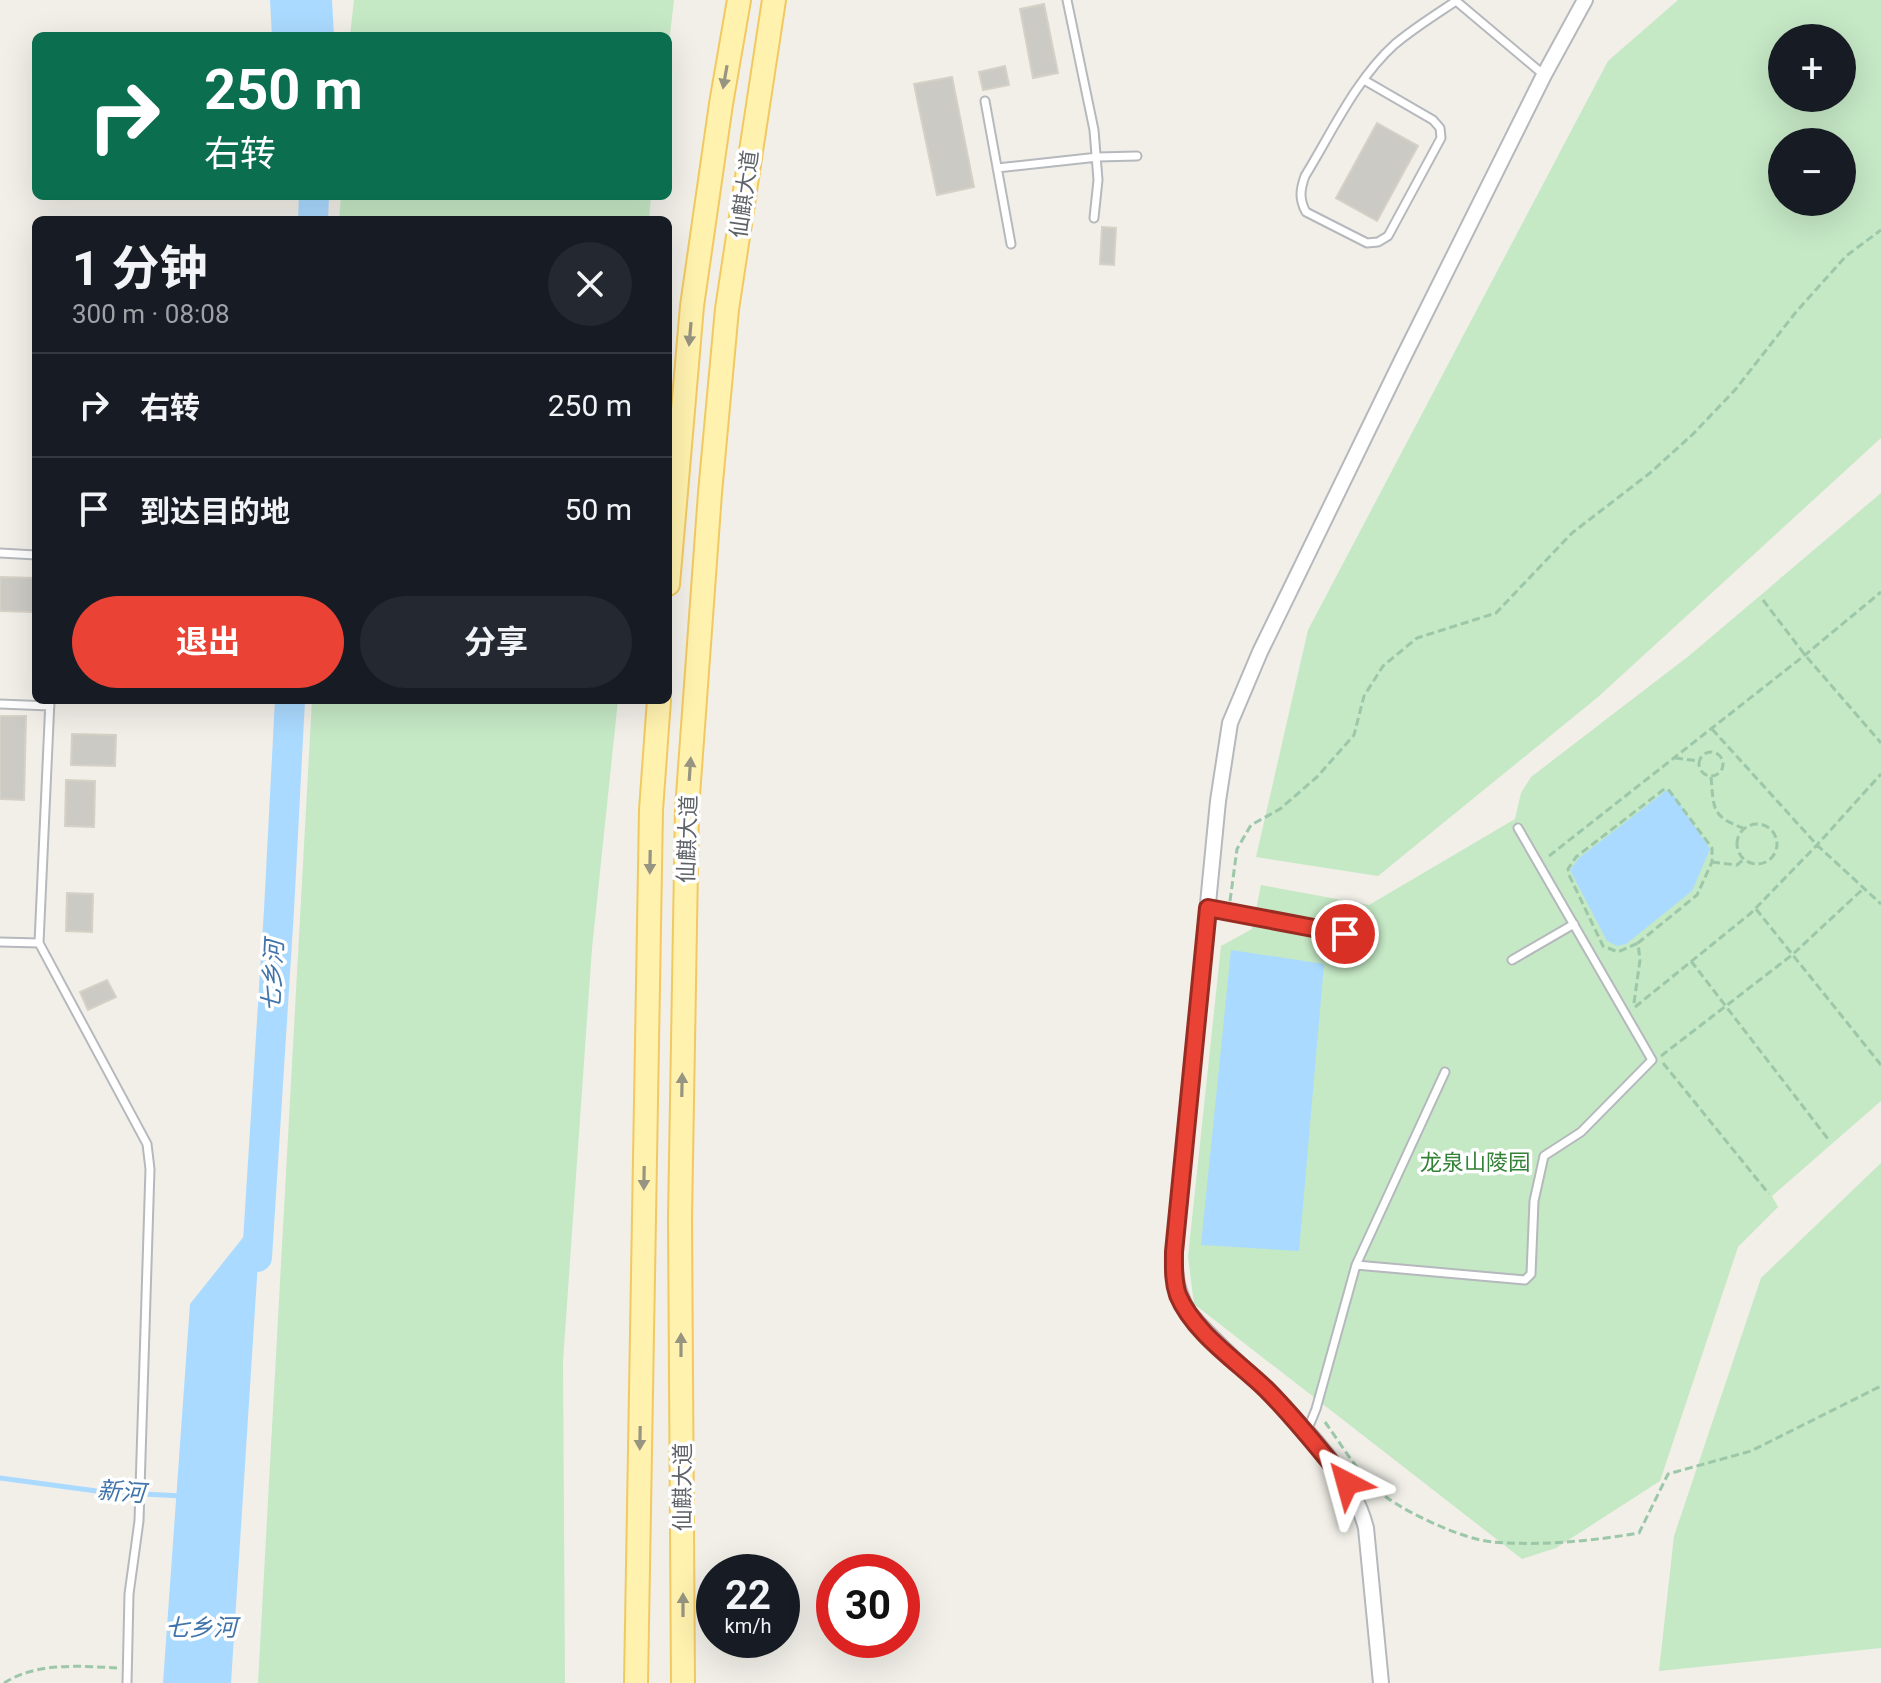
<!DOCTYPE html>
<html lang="zh">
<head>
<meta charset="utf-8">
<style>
	body { margin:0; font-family:Roboto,"Noto Sans SC",sans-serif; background:#242831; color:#f1f3f6; height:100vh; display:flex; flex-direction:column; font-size:30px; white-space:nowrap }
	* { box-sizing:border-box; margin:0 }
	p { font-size:26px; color:#9ea1a6 }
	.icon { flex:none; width:44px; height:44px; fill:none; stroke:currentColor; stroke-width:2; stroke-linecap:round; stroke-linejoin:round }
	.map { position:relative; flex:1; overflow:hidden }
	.details { position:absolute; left:32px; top:216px; width:640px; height:488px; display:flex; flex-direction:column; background:#171b24; border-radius:12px; box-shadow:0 8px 32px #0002 }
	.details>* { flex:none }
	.banner { position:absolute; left:32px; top:32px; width:640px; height:168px; border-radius:12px; box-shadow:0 8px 32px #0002; background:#0b6e4f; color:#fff; overflow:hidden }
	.fabs { position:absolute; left:1768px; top:24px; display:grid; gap:16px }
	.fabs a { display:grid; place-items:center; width:88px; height:88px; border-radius:50%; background:#171b24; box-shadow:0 8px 32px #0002; font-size:40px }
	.speed { position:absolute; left:696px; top:1554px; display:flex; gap:16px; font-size:40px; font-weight:700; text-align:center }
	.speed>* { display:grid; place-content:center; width:104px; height:104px; border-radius:50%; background:#171b24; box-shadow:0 8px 32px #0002; line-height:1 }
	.speed small { font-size:20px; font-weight:400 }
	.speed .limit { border:12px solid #d22; background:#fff; color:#111 }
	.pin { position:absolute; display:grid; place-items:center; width:68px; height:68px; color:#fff; margin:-34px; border:4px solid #fff; border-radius:50%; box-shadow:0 2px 8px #0007 }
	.me { position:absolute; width:88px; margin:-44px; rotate:321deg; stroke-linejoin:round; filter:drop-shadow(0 0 6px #0008) }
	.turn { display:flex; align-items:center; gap:28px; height:168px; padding:0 40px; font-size:36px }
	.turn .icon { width:104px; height:104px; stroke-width:2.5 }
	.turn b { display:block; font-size:56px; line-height:68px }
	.round { display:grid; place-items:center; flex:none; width:84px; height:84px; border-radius:42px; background:#242831 }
	.head { display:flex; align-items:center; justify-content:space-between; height:136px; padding:0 40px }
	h1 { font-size:48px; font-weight:700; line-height:60px }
	.primary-button { display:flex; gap:16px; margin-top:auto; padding:16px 40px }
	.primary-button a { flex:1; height:92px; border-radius:48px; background:#ea4335; color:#fff; font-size:32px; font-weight:700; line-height:92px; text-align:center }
	.primary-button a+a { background:#242831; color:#f1f3f6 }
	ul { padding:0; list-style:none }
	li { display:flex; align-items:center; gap:24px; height:104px; padding:0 40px; border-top:2px solid #363941 }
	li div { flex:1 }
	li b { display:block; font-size:30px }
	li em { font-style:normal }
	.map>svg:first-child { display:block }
	.green { fill:#c5e8c5; fill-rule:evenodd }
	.water { fill:#aadaff }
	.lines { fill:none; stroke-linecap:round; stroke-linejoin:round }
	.stream { stroke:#aadaff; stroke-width:5 }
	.river { stroke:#aadaff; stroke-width:30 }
	.building { fill:#cccac5; stroke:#d6d1c6; stroke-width:2 }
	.service-casing { stroke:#b5b8bc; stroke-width:11 }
	.minor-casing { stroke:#b5b8bc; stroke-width:18 }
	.primary-casing { stroke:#f2c960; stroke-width:26 }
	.path { stroke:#9cc7a9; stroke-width:3; stroke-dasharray:8 4; stroke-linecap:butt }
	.service { stroke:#fff; stroke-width:7 }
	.minor { stroke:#fff; stroke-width:14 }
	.primary { stroke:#fff2af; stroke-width:22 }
	.oneway { fill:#979581 }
	.route-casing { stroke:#982c22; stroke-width:20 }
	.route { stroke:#ea4335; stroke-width:14 }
	.labels { text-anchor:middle; stroke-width:7; stroke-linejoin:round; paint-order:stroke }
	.street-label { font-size:22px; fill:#5f6368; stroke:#fff }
	.park-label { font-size:22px; fill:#348238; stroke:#fff }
	.water-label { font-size:24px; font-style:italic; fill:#4174aa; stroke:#fff }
</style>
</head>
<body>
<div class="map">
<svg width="1881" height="1683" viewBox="0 0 1881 1683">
	<rect width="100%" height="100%" fill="#f1efe8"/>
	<path class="green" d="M354 0H674L668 51V36H350Z
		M1678 0H1881V438L1598 697 1378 876 1256 857 1308 630 1608 61ZM1842 38V98H1782V38ZM1842 142V202H1782V142Z
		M341 196H651L649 220H339Z
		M1881 493V1101L1772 1196 1778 1207 1738 1247 1660 1481 1556 1548 1522 1559 1194 1304 1188 1257 1221 946 1252 929 1261 885 1369 905 1515 819 1521 793 1531 777 1690 655Z
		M312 700H618L592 948 563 1361 565 1683H258Z
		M1881 1163V1648L1659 1671 1674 1536 1761 1278Z"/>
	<path class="water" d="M270 0H332L334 36H272Z
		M1667 790 1672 793 1710 849 1692 891 1626 944 1617 946 1607 941 1570 870 1579 858Z
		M1231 950 1324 964 1299 1251 1201 1245Z
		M261 1215 231 1683H163L190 1304Z"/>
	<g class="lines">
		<path class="stream" d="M0 1478 104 1492 182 1496"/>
		<path class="river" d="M313 220 314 196
			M257 1257 279 910 290 700"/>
	</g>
	<path class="building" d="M1044 4 1058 73 1033 78 1020 9Z
		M1005 66 1009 85 983 90 979 72Z
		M952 77 974 187 937 195 914 84Z
		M1377 123 1418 146 1377 221 1336 198Z
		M1102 227 1116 228 1114 265 1100 264Z
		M0 577 35 578 34 612 0 611Z
		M0 716H26L24 800 0 799Z
		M72 734 116 735 115 766 71 765Z
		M66 780 95 781 94 827 65 826Z
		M67 893 93 894 92 932 66 931Z
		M107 980 116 997 88 1010 80 992Z"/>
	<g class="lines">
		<g class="service-casing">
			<path id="service" d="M1067 0 1094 130 1098 180 1094 218
				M1455 0 1544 75
				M1364 80 1433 120 1440 128 1441 138 1388 236 1378 242 1367 243 1306 212C1299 199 1300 190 1305 176 1332 132 1356 79 1395 44 1414 28 1435 15 1456 1
				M985 101 1011 244
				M997 168 1098 157 1137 156
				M0 553 36 555
				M50 700 39 943 147 1144 150 1169 139 1521 129 1594 127 1683
				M0 704 50 706
				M1208 908 1345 934
				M0 942 39 943
				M1512 960 1574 924
				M1356 1265 1525 1280 1531 1274 1534 1201 1544 1156 1581 1132 1652 1060 1518 828
				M1307 1431 1316 1409 1356 1265 1445 1072"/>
		</g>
		<g class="minor-casing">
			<path id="minor" d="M1381 1683 1366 1528C1346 1448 1243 1375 1189 1313 1177 1292 1174 1276 1174 1252L1218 801 1230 723 1260 652 1401 362 1544 75 1585 0"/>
		</g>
		<g class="primary-casing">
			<path id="primary" d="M668 584 692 306 721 104 739 0
				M636 1683 651 810 659 700
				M683 1683 680 1218 687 809 710 493 727 309 774 0"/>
		</g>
		<path class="path" d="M1763 600 1805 655 1881 743
			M1712 729 1817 845 1881 904
			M1699 764a12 12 0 1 1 24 0a12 12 0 1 1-24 0Z
			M1675 758 1699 761
			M1711 777C1714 809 1711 816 1743 828
			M1737 844a20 20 0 1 1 40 0a20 20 0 1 1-40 0Z
			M1549 856 1805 655 1881 592
			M1712 862 1737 865 1744 859
			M1230 901 1237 849 1251 825 1280 809 1317 777 1354 735 1364 696 1383 666 1417 638 1496 613 1572 533 1650 473 1693 434 1735 390 1796 312 1846 256 1881 230
			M1756 909 1881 1065
			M1691 961 1828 1139
			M1634 1003 1640 960 1638 943 1697 895 1712 862V848L1668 789 1663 790 1576 857 1568 869 1569 875 1603 946 1618 952 1638 943
			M1635 1007 1751 913 1817 845 1881 774
			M1661 1056 1792 955 1864 888
			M1663 1063 1769 1194
			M1325 1422C1343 1447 1361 1478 1386 1497 1409 1514 1465 1540 1493 1542 1541 1546 1592 1541 1639 1533L1668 1474 1751 1451 1881 1386
			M4 1683C37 1662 79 1666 117 1668"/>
		<use href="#service" class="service"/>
		<use href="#minor" class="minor"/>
		<use href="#primary" class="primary"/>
	</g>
	<defs><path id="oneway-solid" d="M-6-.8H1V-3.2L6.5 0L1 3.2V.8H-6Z" transform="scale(2)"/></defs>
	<g class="oneway">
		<use href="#oneway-solid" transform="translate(725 77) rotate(100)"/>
		<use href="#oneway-solid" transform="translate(690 334) rotate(95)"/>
		<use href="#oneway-solid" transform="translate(690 769) rotate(-86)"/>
		<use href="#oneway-solid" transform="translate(650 862) rotate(91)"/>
		<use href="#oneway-solid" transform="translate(682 1085) rotate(-89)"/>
		<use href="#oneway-solid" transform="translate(644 1178) rotate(91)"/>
		<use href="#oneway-solid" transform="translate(681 1345) rotate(-90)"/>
		<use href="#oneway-solid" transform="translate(640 1438) rotate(91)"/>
		<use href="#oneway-solid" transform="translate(683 1605) rotate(-90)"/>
	</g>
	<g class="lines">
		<g class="route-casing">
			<path id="route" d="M1345 934 1208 908 1174 1252C1174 1266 1173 1281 1178 1295 1194 1333 1237 1361 1266 1389 1295 1418 1321 1451 1347 1483"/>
		</g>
		<use href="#route" class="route"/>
	</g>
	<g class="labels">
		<g class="street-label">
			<text transform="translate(744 194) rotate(-82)" y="8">仙麒大道</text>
			<text transform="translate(687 839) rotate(-88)" y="8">仙麒大道</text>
			<text transform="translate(682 1487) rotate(-90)" y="8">仙麒大道</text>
		</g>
		<g class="park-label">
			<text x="1475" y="1170">龙泉山陵园</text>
		</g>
		<g class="water-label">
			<text transform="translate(273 976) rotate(-87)" y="8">七乡河</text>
			<text transform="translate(121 1492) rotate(4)" y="8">新河</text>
			<text x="201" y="1636">七乡河</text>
		</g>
	</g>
</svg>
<div class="fabs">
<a>+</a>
<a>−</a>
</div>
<div class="speed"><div>22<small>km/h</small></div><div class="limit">30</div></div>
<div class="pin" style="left:1345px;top:934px;background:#d93025"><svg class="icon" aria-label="arrive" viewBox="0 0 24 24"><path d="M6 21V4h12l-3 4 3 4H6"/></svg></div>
<svg class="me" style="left:1347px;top:1483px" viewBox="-20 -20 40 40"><path d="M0-17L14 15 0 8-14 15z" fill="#ea4335" stroke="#fff" stroke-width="4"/></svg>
<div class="banner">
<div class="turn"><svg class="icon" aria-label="right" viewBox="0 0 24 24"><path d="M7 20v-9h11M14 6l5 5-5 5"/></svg><div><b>250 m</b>右转</div></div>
</div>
<section class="details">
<div class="head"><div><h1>1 分钟</h1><p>300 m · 08:08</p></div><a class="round"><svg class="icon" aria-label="close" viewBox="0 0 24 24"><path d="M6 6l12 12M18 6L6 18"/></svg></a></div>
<ul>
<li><svg class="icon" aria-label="right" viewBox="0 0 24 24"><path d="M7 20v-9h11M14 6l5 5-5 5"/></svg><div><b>右转</b></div><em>250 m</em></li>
<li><svg class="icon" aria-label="arrive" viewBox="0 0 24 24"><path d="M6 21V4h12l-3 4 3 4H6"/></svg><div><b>到达目的地</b></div><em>50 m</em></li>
</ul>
<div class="primary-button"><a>退出</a><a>分享</a></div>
</section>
</div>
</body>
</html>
